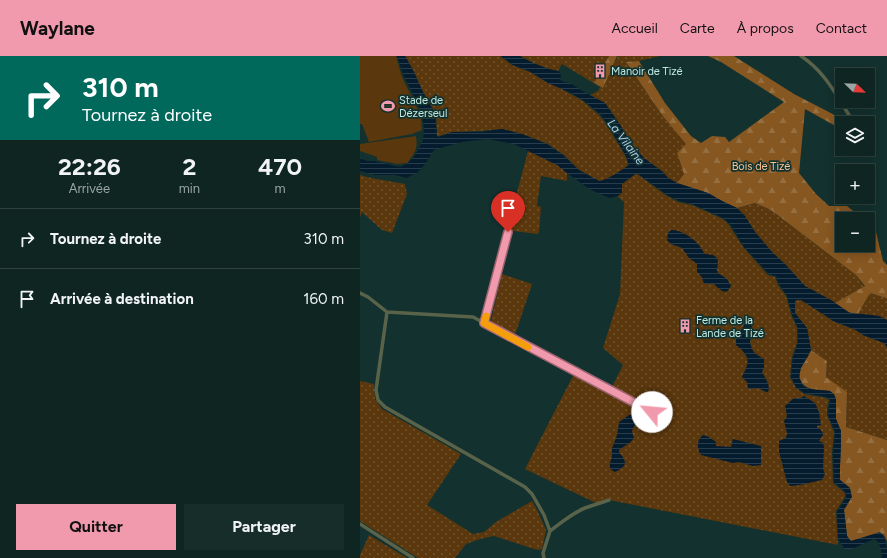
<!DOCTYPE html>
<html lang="fr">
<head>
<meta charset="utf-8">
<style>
	body { margin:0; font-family:Figtree,sans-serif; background:#172d2a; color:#f1f3f6; height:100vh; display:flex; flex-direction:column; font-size:15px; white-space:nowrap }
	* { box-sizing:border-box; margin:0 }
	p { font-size:13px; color:#9ba5a5 }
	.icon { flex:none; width:22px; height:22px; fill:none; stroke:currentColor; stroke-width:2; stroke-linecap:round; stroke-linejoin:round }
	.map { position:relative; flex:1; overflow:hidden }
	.side { display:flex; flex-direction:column; background:#0e2522; width:360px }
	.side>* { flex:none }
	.hud { background:#00695c; color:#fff; overflow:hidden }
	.needle { width:26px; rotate:113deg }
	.controls { position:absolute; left:475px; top:12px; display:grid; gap:8px }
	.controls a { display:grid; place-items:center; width:40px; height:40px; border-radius:0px; background:#0e2522; box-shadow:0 2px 10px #0003,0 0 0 1px #2e4240; font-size:20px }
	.pin { position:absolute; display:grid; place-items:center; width:34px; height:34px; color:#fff; margin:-41px -17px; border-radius:50% 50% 50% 0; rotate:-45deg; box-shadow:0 0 4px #0007 }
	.pin .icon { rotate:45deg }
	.me { position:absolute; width:44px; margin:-22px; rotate:298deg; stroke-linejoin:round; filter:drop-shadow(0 0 3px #0008) }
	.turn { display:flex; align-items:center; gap:14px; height:84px; padding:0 16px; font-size:18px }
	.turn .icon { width:52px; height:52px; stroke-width:2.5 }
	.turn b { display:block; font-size:28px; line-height:34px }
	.eta { display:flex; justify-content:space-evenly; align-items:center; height:68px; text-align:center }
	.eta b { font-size:24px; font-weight:700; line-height:28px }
	.action { display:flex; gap:8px; margin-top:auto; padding:8px 16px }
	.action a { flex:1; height:46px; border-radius:0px; background:#f29aad; color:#111; font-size:16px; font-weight:700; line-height:46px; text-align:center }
	.action a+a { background:#172d2a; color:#f1f3f6 }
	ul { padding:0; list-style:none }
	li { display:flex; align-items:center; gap:12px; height:60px; padding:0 16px; border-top:1px solid #2e4240 }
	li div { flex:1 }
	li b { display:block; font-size:15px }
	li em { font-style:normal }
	header { display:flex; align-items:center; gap:24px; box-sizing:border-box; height:56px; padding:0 20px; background:#f29aad; color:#111 }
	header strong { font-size:19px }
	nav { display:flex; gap:22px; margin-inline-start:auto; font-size:14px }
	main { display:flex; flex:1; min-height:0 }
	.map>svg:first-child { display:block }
	.grass { fill:url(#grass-dots) }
	.forest { fill:url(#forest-firs) }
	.green { fill:#5a370c }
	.water { fill:url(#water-rules) }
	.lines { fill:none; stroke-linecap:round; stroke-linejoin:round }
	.minor { stroke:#59634a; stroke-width:3.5 }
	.route-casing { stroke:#9d6470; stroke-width:10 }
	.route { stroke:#f29aad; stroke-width:7 }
	.slow { stroke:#f59e0b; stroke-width:7 }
	.labels { text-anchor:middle; stroke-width:3.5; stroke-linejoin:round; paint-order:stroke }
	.poi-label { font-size:11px; fill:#bee9e3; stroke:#13312e; text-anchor:start }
	.park-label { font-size:11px; fill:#f7c491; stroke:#13312e }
	.water-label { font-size:12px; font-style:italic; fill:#aed1f1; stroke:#13312e }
</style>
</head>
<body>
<header>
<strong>Waylane</strong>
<nav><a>Accueil</a><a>Carte</a><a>À propos</a><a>Contact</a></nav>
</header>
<main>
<section class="side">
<div class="hud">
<div class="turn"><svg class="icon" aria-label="right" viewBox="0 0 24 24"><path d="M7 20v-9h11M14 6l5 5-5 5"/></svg><div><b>310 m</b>Tournez à droite</div></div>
</div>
<div class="eta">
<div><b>22:26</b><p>Arrivée</p></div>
<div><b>2</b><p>min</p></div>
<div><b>470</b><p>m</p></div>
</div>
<ul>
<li><svg class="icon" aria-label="right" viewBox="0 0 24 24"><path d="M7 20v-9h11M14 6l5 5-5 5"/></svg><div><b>Tournez à droite</b></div><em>310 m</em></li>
<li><svg class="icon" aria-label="arrive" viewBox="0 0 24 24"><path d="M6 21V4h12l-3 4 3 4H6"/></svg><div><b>Arrivée à destination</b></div><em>160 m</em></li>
</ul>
<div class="action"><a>Quitter</a><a>Partager</a></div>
</section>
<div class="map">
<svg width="527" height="502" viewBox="0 0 527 502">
	<defs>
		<pattern id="grass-dots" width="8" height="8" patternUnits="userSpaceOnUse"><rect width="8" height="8" fill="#5a370c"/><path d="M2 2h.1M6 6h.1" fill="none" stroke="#70542f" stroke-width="1.8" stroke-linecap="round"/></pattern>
		<pattern id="forest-firs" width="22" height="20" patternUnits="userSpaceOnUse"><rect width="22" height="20" fill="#875721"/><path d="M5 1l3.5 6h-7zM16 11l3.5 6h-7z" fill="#966f41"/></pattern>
		<pattern id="water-rules" width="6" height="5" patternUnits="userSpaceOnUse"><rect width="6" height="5" fill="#051c2e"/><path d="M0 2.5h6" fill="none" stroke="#283d4c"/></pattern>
	</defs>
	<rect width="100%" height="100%" fill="#13312e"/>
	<path class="grass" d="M45 0H140L152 9 170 16 188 27 198 31 223 45 239 59 245 66 266 101 268 109 277 118 307 140 318 146 332 149 363 163 369 169 383 191 408 219 415 221 418 229 426 240 432 261 437 272V287L432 301 430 321 436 332 444 338 466 342 469 344 467 352V359L474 376 472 397 473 427 485 437V441L476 455 478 489 249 444 238 448 165 413 215 316 250 335 263 309 243 292 260 238 264 146 239 125 219 114 204 99 188 88 162 78 142 73 121 75 92 76 79 80H77L76 58 63 36 53 14Z
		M160 0H249L234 27 241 31 258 0H300L279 5 266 6 302 59 327 88 317 97 324 118 317 127 308 122 303 116 284 102 270 86 261 70 245 47 230 39 238 35 240 31 202 8 198 15C184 12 172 7 160 0Z
		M168 95 198 109 207 117V125L181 120 177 150 181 151 179 176 177 178 147 174Z
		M0 119 11 122 45 128 47 138 32 177 22 174 2 156 0 161Z
		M395 147 411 154 496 219 505 231 475 247 445 230 425 208 412 196 395 176 385 160 377 152Z
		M142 218 172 228 155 279 133 267 131 264Z
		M510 237 526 242H527V264C518 259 509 259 498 258Z
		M437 244H441L466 260 473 265 496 274 503 279 524 287 527 291V384L486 371 487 337 466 321 467 305 451 294 447 272 435 257V245Z
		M0 325 14 328 15 343 22 353 101 398 67 449 113 478 124 476 136 466 172 445 177 454 186 474 182 493 179 494 174 493 134 480 120 483 106 488 95 502H58L0 465Z
		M9 479 47 502H0V499Z"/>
	<path class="forest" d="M249 0H257L243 32 234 27Z
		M348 0H374L434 38 490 67H482V72L481 73 445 53 439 117 456 138 469 150H487L503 163H482V189H508V168L516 176 523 205 527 209V242H526L510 237 498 258 487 256 475 247 505 230 496 219 411 154 395 147 377 152 362 145 348 137 317 127 324 118 317 97 326 88 302 59 266 6 279 5 305 47 331 80 341 87 352 80 365 81 369 86 424 46 361 6Z
		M451 294 467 305 466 321 487 336 486 371 527 384V485L524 479 520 477 491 485 487 480 484 454 490 432 480 424V410L481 389V375L476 363V343L470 335C459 334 444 335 440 323 439 319 440 314 441 310 445 305 448 300 451 294Z"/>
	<path class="green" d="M0 0H36L42 21 61 60 62 74 52 78 9 86 2 68H0Z
		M56 80C58 93 55 97 47 107L37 108 17 104V101L0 95V88Z"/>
	<path class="water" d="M37 0H45L53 14 63 36 75 58 77 80 79 81 92 76H121L142 73 162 78 187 88 203 99 219 114 239 125C246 125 263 113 269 109L266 100 246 66 240 58 224 45 211 37 188 27 171 16 153 9 141 0H160L171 6 188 13 198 15 200 16 201 20 200 24 204 26 210 27 224 36 245 47 261 70 270 86 284 102 303 116 308 122 317 127 348 137 362 145 377 152 385 160 395 176 412 196 425 208 445 230 471 244 490 257 512 259 519 260 527 264V291L524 287 503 279 496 274 473 265 466 260 441 244H437L435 245V257L447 272 451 294 447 302 441 312 439 321 443 330 450 333 470 335 474 338 476 343V363L481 375V389L480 410V424L490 432 492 441 484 454 487 480 491 485 520 476C527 483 527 492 527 502H522C521 495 521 486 514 483L492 493H485L478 483 477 456 486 441V437L474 426 473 397 475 376 468 359 470 344 467 341 444 337 436 331 431 321 433 301 438 287V272L433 261 427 240 419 228 416 220 409 218 384 191 370 168 363 162 332 148 319 145 307 139 277 117 262 128V137L258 140 250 142 231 134 207 117 197 109 154 88 128 83 102 86 74 94 66 107 58 116 47 122 35 119H15L0 115V102L7 105H14L40 111 48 107 56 98 63 84 64 73 62 59 54 40 44 21Z
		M311 174C318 173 330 180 335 185 339 188 342 194 345 198L353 199 357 202 358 205 357 214 358 217 366 222 371 229C367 242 359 233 354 228H346L344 227 341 220 337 216V208L329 202 322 192 311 188 307 184 308 177Z
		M386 266H390C393 274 395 277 390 285 392 296 394 297 404 303V311L402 316C405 322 411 329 408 336H406L398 332 389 333 388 332 387 326 382 321C383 317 385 316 386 312 391 301 383 295 376 289V283Z
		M444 340 455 347 459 356 461 369 457 370V372H459L463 377V379L459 385 463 387 464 391 463 413 465 418 462 424 440 429 430 430 427 426 419 396V385L426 382 427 377 424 365 427 360 425 350 434 342H441Z
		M274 357 277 359C279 368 274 368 272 375 272 376 274 382 274 382 271 387 264 390 259 394V396C267 406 268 410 255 416 246 412 251 406 252 400 252 399 252 395 252 394 252 390 255 386 256 382 258 377 258 371 259 366L269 359Z
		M343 379 349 381 356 386V390L371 391 373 383 401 390V409L393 410 379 406 373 407 341 399C337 393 336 384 343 379Z"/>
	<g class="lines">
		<path class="minor" d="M441 0C464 15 475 37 489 59
			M0 237 8 241 27 256 16 334 18 344 25 351 165 431 172 438 184 459 190 475 183 497 184 502
			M27 256 113 261 292 356
			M124 267 148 176
			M0 468 53 502
			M190 475C201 467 212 457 225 452 233 449 241 447 249 444"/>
	</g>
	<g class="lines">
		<g class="route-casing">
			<path id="route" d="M148 176 124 267 292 356"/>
		</g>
		<use href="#route" class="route"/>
		<path class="slow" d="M126 260 124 267 168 291"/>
	</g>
	<defs>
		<g id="building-bare" transform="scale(1.08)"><path d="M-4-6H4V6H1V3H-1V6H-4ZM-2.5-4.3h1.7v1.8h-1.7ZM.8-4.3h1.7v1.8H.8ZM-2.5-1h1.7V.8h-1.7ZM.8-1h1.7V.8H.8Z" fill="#f29aad" stroke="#13312e" stroke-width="2.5" paint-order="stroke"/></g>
		<g id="stadium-bare" transform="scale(1.08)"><path d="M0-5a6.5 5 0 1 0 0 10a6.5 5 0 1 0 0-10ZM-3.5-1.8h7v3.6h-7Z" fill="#f29aad" stroke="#13312e" stroke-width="2.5" paint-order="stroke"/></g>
	</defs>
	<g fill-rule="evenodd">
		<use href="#building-bare" x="240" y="15"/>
		<use href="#stadium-bare" x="28" y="50"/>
		<use href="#building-bare" x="325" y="270"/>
	</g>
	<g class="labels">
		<g class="poi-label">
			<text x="251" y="19">Manoir de Tizé</text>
			<text x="39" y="48">Stade de<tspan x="39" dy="13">Dézerseul</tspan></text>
			<text x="336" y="268">Ferme de la<tspan x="336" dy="13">Lande de Tizé</tspan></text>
		</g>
		<g class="park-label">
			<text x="401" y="114">Bois de Tizé</text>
		</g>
		<g class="water-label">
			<text transform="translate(266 86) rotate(53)" y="4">La Vilaine</text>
		</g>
	</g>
</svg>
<div class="controls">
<a><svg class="needle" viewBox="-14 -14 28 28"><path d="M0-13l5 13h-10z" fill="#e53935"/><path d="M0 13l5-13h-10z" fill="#9ba5a5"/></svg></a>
<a><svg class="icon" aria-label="layers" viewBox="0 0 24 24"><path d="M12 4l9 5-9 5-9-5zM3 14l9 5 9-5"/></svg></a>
<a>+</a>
<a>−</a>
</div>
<div class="pin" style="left:148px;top:176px;background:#d93025"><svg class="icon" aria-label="arrive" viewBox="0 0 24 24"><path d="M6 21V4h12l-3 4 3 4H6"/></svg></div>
<svg class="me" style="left:292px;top:356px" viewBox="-20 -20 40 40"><circle r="19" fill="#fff"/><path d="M0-13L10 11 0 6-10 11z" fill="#f29aad"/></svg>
</div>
</main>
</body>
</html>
